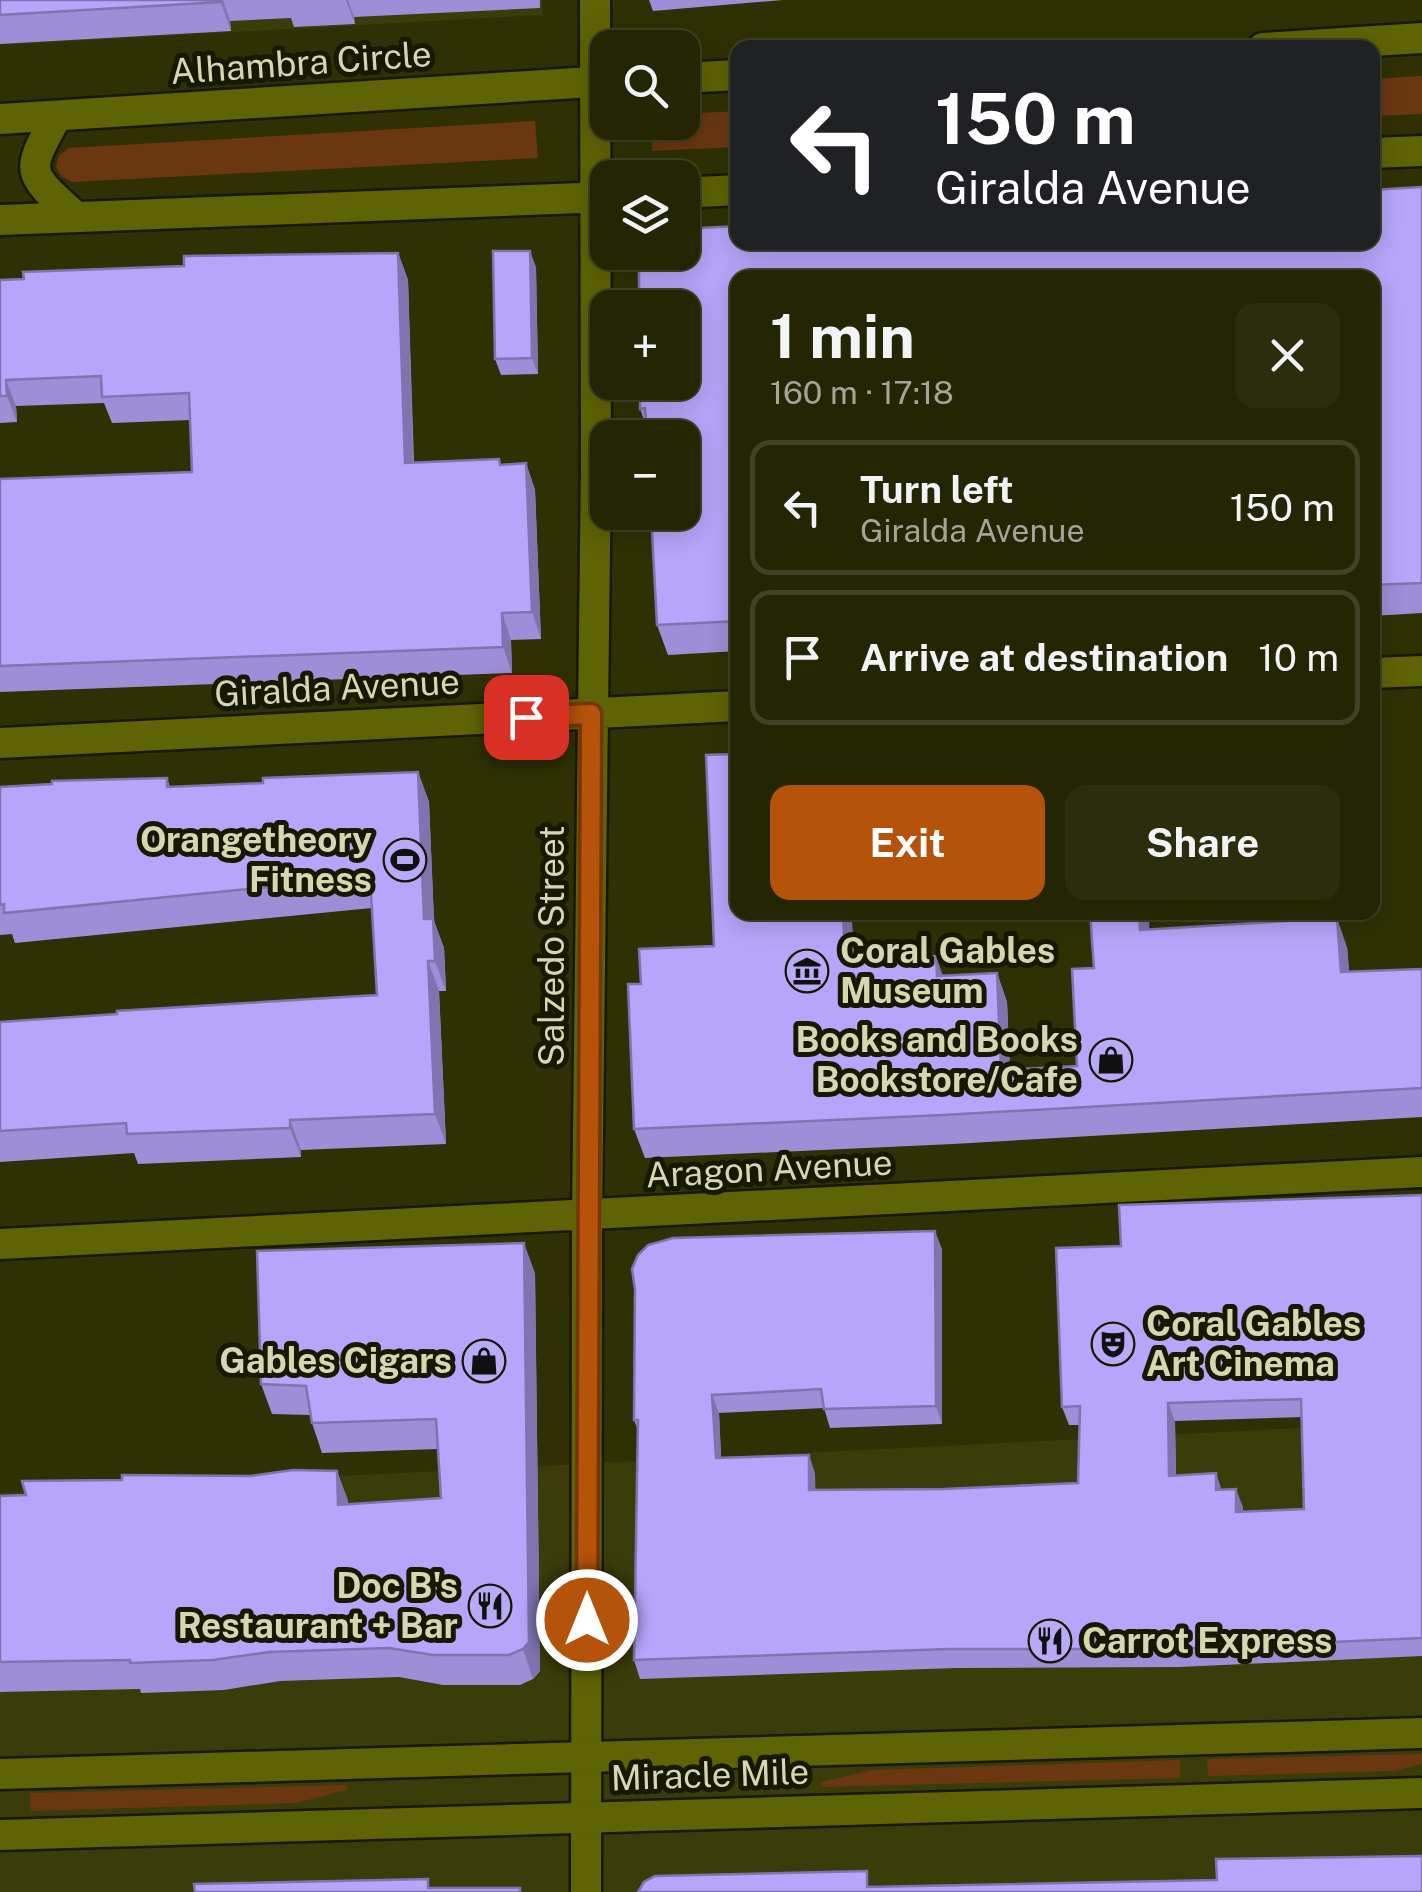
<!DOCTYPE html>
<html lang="en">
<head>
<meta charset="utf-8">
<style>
	body { margin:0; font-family:"Public Sans",sans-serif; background:#2b2d0d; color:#f1f3f6; height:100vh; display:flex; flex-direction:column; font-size:38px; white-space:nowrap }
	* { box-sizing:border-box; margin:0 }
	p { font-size:32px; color:#a3a59a }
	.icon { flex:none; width:55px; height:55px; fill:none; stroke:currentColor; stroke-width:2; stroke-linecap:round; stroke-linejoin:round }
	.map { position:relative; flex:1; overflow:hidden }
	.side { position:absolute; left:730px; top:270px; width:650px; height:650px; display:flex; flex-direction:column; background:#232503; border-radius:20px; box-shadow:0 5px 25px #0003,0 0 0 2px #404225 }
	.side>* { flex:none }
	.top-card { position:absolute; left:730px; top:40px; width:650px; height:210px; border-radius:20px; box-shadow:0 5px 25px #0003,0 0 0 2px #404225; background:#202124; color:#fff; overflow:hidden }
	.tools { position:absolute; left:590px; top:30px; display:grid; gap:20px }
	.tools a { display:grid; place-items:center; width:110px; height:110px; border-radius:20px; background:#232503; box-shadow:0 5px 25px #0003,0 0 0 2px #404225; font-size:50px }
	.pin { position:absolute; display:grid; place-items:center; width:85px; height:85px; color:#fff; margin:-42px; border-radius:20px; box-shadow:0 5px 15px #0006 }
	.me { position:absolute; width:110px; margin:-55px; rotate:0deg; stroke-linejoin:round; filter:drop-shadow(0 0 8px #0008) }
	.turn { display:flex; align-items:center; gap:35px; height:210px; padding:0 40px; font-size:45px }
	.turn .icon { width:130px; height:130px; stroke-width:2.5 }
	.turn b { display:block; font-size:70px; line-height:85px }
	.round { display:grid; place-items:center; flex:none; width:105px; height:105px; border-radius:20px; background:#2b2d0d }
	.summary { display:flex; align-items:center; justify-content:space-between; height:170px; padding:0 40px }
	h1 { font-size:60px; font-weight:700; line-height:75px }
	.button { display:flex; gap:20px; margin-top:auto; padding:20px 40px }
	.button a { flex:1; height:115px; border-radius:20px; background:#b45309; color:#fff; font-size:40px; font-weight:700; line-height:115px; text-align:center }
	.button a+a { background:#2b2d0d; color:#f1f3f6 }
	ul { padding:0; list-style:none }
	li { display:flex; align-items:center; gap:30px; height:135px; margin:0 20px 15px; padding:0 20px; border:5px solid #404225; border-radius:20px }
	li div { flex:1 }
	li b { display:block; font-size:38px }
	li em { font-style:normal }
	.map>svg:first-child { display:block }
	.built { fill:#3a3c09 }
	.green { fill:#6a3711 }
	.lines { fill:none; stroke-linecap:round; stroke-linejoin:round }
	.street-casing { stroke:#171801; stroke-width:35 }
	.secondary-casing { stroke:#171801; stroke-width:35 }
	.street { stroke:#5e6305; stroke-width:30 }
	.secondary { stroke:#5e6305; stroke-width:30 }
	.wall { fill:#9d8ed7; fill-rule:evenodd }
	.shaded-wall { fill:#7f74af }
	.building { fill:#b6a5fa; stroke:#7f74af; stroke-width:2.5; fill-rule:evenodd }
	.route-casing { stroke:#753606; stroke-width:25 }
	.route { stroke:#b45309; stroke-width:18 }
	.labels { text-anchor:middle; stroke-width:10; stroke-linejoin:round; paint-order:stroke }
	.street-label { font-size:35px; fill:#d4d8b1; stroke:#171800 }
	.poi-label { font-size:35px; font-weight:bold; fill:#d4d8b1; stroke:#171800; text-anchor:end }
</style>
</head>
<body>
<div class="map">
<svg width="1422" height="1892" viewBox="0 0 1422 1892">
	<rect width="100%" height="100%" fill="#2f3104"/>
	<path class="built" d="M0 0H542V15L0 45Z
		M1422 1422V1892H0V1493Z"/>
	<path class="green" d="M1422 76V114L1373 116V79Z
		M737 111V147L652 151V123L682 122 683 114Z
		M535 121 538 158 72 182 61 176 56 167 59 155 69 148Z
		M1422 1754V1764L1394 1771 1208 1776 1207 1759Z
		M1180 1760V1778L821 1787V1782L872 1770Z
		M347 1785V1790L296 1803 31 1811 30 1793Z"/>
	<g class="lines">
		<g class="street-casing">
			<path id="street" d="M1372 673 1422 671
				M0 743 738 706
				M0 1244 1422 1172
				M586 1892 587 1216 596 465 595 0"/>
		</g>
		<g class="secondary-casing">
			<path id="secondary" d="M1263 48 1422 38
				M682 78 738 75
				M57 116C25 173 26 172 75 216
				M0 119 608 81
				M1372 153 1422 151
				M682 193 738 190
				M0 220 608 197
				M0 1774 1422 1733
				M0 1835 1422 1793"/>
		</g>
		<use href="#street" class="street"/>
		<use href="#secondary" class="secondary"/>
	</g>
	<path class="wall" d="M0 0H540V8L354 17 355 24 294 27 291 18 230 21 231 31 0 44Z
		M649 0H783L653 11Z
		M1422 187V613L1372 616V278H738V651L668 655 657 625 646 425 640 409 738 242Z
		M398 253 408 280 414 463 499 459 501 464 526 463 535 490 541 639 511 640 512 673 0 692V479L192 472 190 420 112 423 104 403 16 406 17 422 0 423V280L184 266Z
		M536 267 538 374 501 375 495 359Z
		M418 772 429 802 434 921 444 948 446 991H439L446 1144 301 1150V1157L138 1164 134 1153 0 1162V1022L377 995 372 908 15 943 12 934 0 935V787L167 778 170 787 263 783Z
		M738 912H1082L967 918V920L852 922 854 960 943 976 997 973 1007 1002 1010 1069 1077 1066 1094 968 1090 912H1149V930L1347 947 1349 972 1422 969V1117L953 1144 645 1158 634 1129 641 984 714 946Z
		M1422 1195V1656L1179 1667 956 1668 640 1679 634 1660 638 1430 634 1420 942 1249V1424L830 1428 824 1408 719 1413 721 1457 815 1473V1490L943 1489 1078 1483 1080 1425H1069L1062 1407 1121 1246ZM1301 1417 1304 1509 1243 1512V1507L1221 1489 1216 1473 1176 1475 1175 1421Z
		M535 1273 540 1671 533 1679 520 1685H443L399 1677 280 1681 224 1690 141 1693 140 1689 0 1692V1496L337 1471 348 1504 441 1498 438 1449 322 1453 312 1423 310 1415 272 1414 261 1384Z"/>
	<path class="shaded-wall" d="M220 0H223L230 21 231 31Z
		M346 0H348L354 17 355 24Z
		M530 251 536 267 538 374 532 358Z
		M398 253 408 280 414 489 405 463Z
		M6 380 16 406 17 422 7 396Z
		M526 463 535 490 541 639 532 612Z
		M502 613 511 640 512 673 503 647Z
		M418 772 429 802 434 921 444 948 446 991 435 961 424 919Z
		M843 912H849L852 922 855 989 845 961Z
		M1139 912H1149L1150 959 1140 930Z
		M1337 918 1347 947 1352 1001 1341 972Z
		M936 956 946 985 937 976Z
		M428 961 439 991 446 1144 435 1114Z
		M997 973 1007 1002 1011 1098 1001 1070Z
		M290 1120 301 1150V1157L290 1128Z
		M935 1231 942 1249V1424L936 1406Z
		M524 1243 535 1273 540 1671 533 1679 523 1649Z
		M712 1395 719 1413 722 1476 716 1458Z
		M1168 1403 1175 1421 1176 1494 1169 1476Z
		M809 1455 815 1473 816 1509 809 1490Z
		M337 1471 348 1500 349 1534 338 1505Z
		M1216 1473 1222 1492 1216 1490Z
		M1236 1489 1243 1507V1530L1236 1512Z"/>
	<path class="building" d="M0 0H220V2L0 15Z
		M1422 187V583L1372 585V278H738V621L657 625 651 512H682V438H647L645 408 640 409V382H682V308H639V252H682V229L738 226V242H1372V190Z
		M493 251H530L532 358 495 359Z
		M398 253 405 463 499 459 500 465 526 463 532 612 502 613 503 647 0 666V479L192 472 189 393 102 397 101 376 6 380 7 396H0V280L24 279 23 272 184 266V256Z
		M738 754V912H843L845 961 936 956 937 976 997 973 1001 1070 1077 1066 1072 969 1094 968 1090 912H1139L1140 930 1337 918 1341 972 1422 969V1088L943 1115 634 1129 628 984H641L639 949 714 946 706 755Z
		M418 772 424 919H433L435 961H428L435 1114 290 1120V1128L127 1134 126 1123 0 1131V1022L117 1014V1011L377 995 370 877 4 913V904L0 905V787L52 784V781L167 778V787L263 783V778Z
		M1422 1195V1638L1172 1649H949L634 1660 638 1420H634L635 1289 632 1269 638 1255 648 1245 673 1238 935 1231 936 1406 824 1409 821 1389 712 1395 716 1458 809 1455V1490L943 1489 1078 1483 1080 1406 1062 1407 1056 1248 1121 1246 1119 1205ZM1301 1399 1304 1509 1236 1512V1489L1216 1490V1473L1169 1476 1168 1403Z
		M524 1243 529 1642 523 1649 509 1655H433L389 1648 269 1652 213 1660 130 1663V1660L0 1662V1496L26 1495 22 1481 122 1480V1475L250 1476 293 1470 337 1471 338 1505 441 1498 436 1419 312 1423 306 1386 261 1384 257 1251Z
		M1422 1856V1892H638L644 1882 655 1876 867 1871V1887L1217 1880 1216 1859Z
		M428 1879V1888H520V1892H195L194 1884Z"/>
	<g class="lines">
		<g class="route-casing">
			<path id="route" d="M526 717 591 714 587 1620"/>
		</g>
		<use href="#route" class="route"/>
	</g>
	<defs>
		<g id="stadium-disc" transform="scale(2.25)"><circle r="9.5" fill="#b9aaf7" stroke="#171800"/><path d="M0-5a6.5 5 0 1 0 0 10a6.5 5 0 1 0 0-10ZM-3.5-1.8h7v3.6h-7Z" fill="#111"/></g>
		<g id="museum-disc" transform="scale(2.25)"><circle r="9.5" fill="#b9aaf7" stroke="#171800"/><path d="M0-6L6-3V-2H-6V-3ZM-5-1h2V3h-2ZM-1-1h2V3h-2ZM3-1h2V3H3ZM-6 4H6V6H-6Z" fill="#111"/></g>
		<g id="shop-disc" transform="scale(2.25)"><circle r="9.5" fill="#b9aaf7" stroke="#171800"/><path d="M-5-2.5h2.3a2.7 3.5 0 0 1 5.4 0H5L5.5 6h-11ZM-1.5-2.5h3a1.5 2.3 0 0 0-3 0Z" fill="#111"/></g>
		<g id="theatre-disc" transform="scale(2.25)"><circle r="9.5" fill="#b9aaf7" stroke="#171800"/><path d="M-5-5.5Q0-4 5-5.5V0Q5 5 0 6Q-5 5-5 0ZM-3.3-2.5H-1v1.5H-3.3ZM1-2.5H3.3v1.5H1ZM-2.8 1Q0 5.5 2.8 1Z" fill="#111"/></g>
		<g id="restaurant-disc" transform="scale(2.25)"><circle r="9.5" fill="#b9aaf7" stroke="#171800"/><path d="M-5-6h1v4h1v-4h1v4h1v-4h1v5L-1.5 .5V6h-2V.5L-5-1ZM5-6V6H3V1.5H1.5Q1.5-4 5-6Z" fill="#111"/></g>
	</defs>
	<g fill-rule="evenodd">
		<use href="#stadium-disc" x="405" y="860"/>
		<use href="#museum-disc" x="807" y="971"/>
		<use href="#shop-disc" x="1111" y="1060"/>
		<use href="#theatre-disc" x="1113" y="1344"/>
		<use href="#shop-disc" x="484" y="1361"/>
		<use href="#restaurant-disc" x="490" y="1606"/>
		<use href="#restaurant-disc" x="1050" y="1641"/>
	</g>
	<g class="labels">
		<g class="street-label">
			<text transform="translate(301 63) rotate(-4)" y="12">Alhambra Circle</text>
			<text transform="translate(337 688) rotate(-3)" y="12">Giralda Avenue</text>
			<text transform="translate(552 946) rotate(-90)" y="12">Salzedo Street</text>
			<text transform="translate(769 1169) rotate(-3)" y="12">Aragon Avenue</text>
			<text transform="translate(710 1775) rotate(-2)" y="12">Miracle Mile</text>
		</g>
		<g class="poi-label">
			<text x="372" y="852">Orangetheory<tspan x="372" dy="40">Fitness</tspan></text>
			<text x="840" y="963" text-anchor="start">Coral Gables<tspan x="840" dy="40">Museum</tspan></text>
			<text x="1078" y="1052">Books and Books<tspan x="1078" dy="40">Bookstore/Cafe</tspan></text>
			<text x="1146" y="1336" text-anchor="start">Coral Gables<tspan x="1146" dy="40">Art Cinema</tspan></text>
			<text x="452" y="1373">Gables Cigars</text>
			<text x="458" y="1598">Doc B's<tspan x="458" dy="40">Restaurant + Bar</tspan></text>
			<text x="1082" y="1653" text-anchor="start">Carrot Express</text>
		</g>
	</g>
</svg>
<div class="tools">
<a><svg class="icon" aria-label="search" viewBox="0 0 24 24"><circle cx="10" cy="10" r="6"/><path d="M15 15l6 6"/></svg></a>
<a><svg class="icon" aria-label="layers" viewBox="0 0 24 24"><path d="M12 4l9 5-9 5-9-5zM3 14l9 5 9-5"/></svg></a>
<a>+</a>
<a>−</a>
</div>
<div class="pin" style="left:526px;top:717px;background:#d93025"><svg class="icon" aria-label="arrive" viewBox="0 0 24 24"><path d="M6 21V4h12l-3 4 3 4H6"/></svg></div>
<svg class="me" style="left:587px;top:1620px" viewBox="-20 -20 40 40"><circle r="17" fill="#b45309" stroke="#fff" stroke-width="3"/><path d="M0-11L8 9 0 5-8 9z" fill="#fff"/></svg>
<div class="top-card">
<div class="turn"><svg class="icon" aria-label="left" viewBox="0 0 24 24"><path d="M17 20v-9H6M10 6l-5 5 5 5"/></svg><div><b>150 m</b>Giralda Avenue</div></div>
</div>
<section class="side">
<div class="summary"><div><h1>1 min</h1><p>160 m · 17:18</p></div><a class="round"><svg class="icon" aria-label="close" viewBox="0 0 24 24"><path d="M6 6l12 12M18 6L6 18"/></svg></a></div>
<ul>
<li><svg class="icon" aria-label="left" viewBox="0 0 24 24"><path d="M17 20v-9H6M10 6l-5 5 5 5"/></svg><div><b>Turn left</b><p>Giralda Avenue</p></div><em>150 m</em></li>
<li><svg class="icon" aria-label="arrive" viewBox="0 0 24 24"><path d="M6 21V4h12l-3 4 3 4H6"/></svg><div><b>Arrive at destination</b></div><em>10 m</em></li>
</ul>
<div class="button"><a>Exit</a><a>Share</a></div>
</section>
</div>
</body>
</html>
